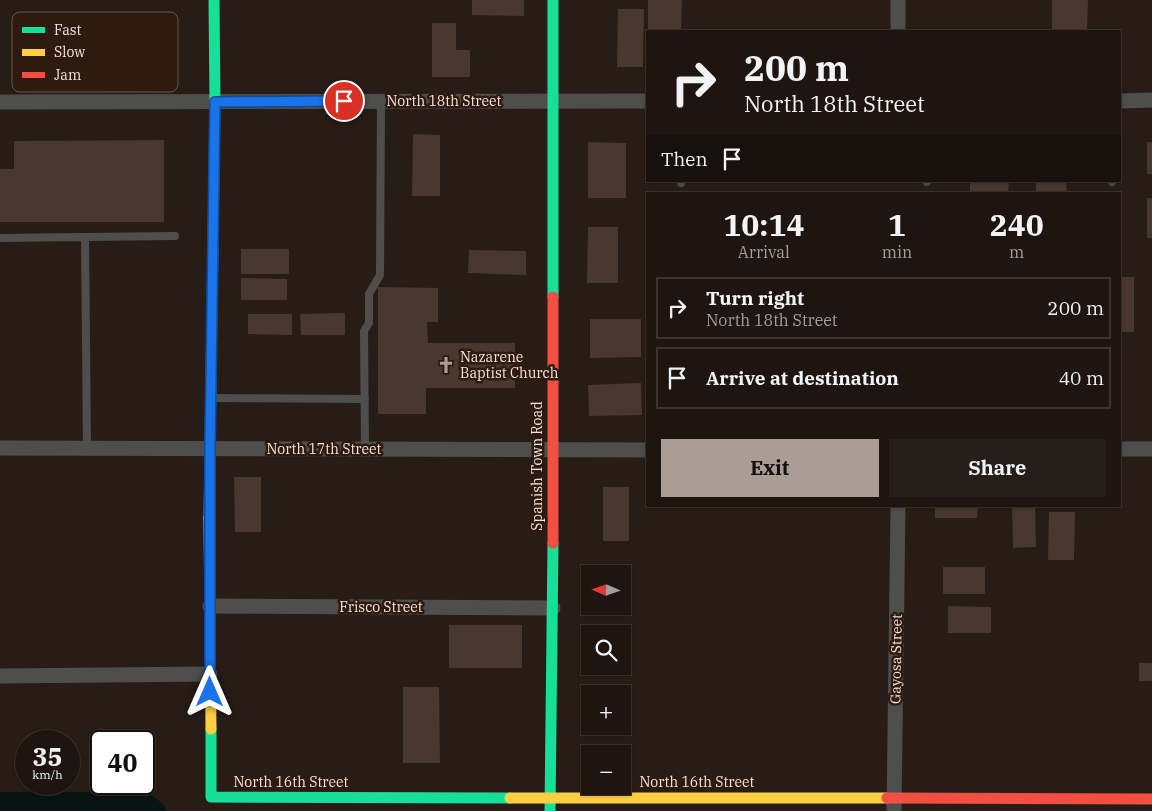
<!DOCTYPE html>
<html lang="en">
<head>
<meta charset="utf-8">
<style>
	body { margin:0; font-family:"IBM Plex Serif",serif; background:#261e19; color:#f1f3f6; height:100vh; display:flex; flex-direction:column; font-size:19px; white-space:nowrap }
	* { box-sizing:border-box; margin:0 }
	p { font-size:16px; color:#a19f9f }
	.icon { flex:none; width:28px; height:28px; fill:none; stroke:currentColor; stroke-width:2; stroke-linecap:round; stroke-linejoin:round }
	.map { position:relative; flex:1; overflow:hidden }
	.side { position:absolute; left:646px; top:192px; width:475px; height:315px; display:flex; flex-direction:column; background:#1e1510; border-radius:0px; box-shadow:0 1px 4px #0004,0 0 0 1px #3c3430 }
	.side>* { flex:none }
	.banner { position:absolute; left:646px; top:30px; width:475px; height:152px; border-radius:0px; box-shadow:0 1px 4px #0004,0 0 0 1px #3c3430; background:#1e1510; color:#f1f3f6; overflow:hidden }
	.needle { width:32px; rotate:272deg }
	.tools { position:absolute; left:581px; top:565px; display:grid; gap:10px }
	.tools a { display:grid; place-items:center; width:50px; height:50px; border-radius:0px; background:#1e1510; box-shadow:0 1px 4px #0004,0 0 0 1px #3c3430; font-size:25px }
	.speed { position:absolute; left:15px; top:730px; display:flex; gap:10px; font-size:25px; font-weight:700; text-align:center }
	.speed>* { display:grid; place-content:center; width:65px; height:65px; border-radius:50%; background:#1e1510; box-shadow:0 1px 4px #0004,0 0 0 1px #3c3430; line-height:1 }
	.speed small { font-size:12px; font-weight:400 }
	.speed .limit { border:2px solid #111; border-radius:8px; background:#fff; color:#111 }
	.pin { position:absolute; display:grid; place-items:center; width:42px; height:42px; color:#fff; margin:-21px; border:2px solid #fff; border-radius:50%; box-shadow:0 1px 5px #0007 }
	.me { position:absolute; width:55px; margin:-28px; rotate:0deg; stroke-linejoin:round; filter:drop-shadow(0 0 4px #0008) }
	.turn { display:flex; align-items:center; gap:18px; height:105px; padding:0 15px; font-size:22px }
	.turn .icon { width:65px; height:65px; stroke-width:2.5 }
	.turn b { display:block; font-size:35px; line-height:42px }
	.then { display:flex; align-items:center; height:48px; padding:0 15px; background:#0003; gap:10px; font-size:19px }
	.eta { display:flex; justify-content:space-evenly; align-items:center; height:85px; text-align:center }
	.eta b { font-size:30px; font-weight:700; line-height:35px }
	.primary-button { display:flex; gap:10px; margin-top:auto; padding:10px 15px }
	.primary-button a { flex:1; height:58px; border-radius:0px; background:#ab9d96; color:#111; font-size:20px; font-weight:700; line-height:58px; text-align:center }
	.primary-button a+a { background:#261e19; color:#f1f3f6 }
	ul { padding:0; list-style:none }
	li { display:flex; align-items:center; gap:15px; height:62px; margin:0 10px 8px; padding:0 5px; border:2px solid #3c3430; border-radius:0px }
	li div { flex:1 }
	li b { display:block; font-size:19px }
	li em { font-style:normal }
	.map>svg:first-child { display:block }
	.lines { fill:none; stroke-linecap:round; stroke-linejoin:round }
	.canal { stroke:#081411; stroke-width:20 }
	.building { fill:#48382f }
	.lane { stroke:#4e4f4d; stroke-width:8 }
	.street { stroke:#4e4f4d; stroke-width:15 }
	.fast { stroke:#16e098; stroke-width:11 }
	.slow { stroke:#ffcf43; stroke-width:11 }
	.jam { stroke:#f24e42; stroke-width:11 }
	.route-casing { stroke:#114b97; stroke-width:12 }
	.route { stroke:#1a73e8; stroke-width:9 }
	.labels { text-anchor:middle; stroke-width:5; stroke-linejoin:round; paint-order:stroke }
	.street-label { font-size:14px; fill:#f2e3db; stroke:#2f1a0f }
	.poi-label { font-size:14px; fill:#f2e3db; stroke:#2f1a0f; text-anchor:start }
	.key { fill:#2f1a0f; stroke:#6a564c; stroke-width:1 }
	.key-label { font-size:14px; fill:#f2e3db }
</style>
</head>
<body>
<div class="map">
<svg width="1152" height="811" viewBox="0 0 1152 811">
	<rect width="100%" height="100%" fill="#281c16"/>
	<g class="lines">
		<path class="canal" d="M0 802H143L156 811"/>
	</g>
	<path class="building" d="M472 0H524V16L472 15Z
		M648 0H682L681 31H648Z
		M1052 0H1088L1087 31H1052Z
		M618 9H644L643 67H617Z
		M432 23H456V50H470V77H432Z
		M413 134 440 135V196H412Z
		M164 140V222H0V169H14V141Z
		M588 142 626 143V198H588Z
		M1147 142H1152V174H1147Z
		M970 181H1009L1008 194H970Z
		M1036 181H1066L1067 194H1036Z
		M1147 198H1152V238H1147Z
		M588 227H618V283H587Z
		M241 249H289V274H241Z
		M469 250 526 251V275L468 273Z
		M1120 277H1134V332H1120Z
		M241 278 287 279V300H241Z
		M378 287 438 288V322H427L428 343H515V388H426V414H378Z
		M345 313V335H301L300 314Z
		M248 314H292V335L248 334Z
		M590 319H641V357L590 358Z
		M641 383 642 415 589 416 588 385Z
		M234 477H261V532H235Z
		M603 487H629V541H603Z
		M935 506H978L977 518H935Z
		M1012 506H1035L1036 547 1013 548Z
		M1049 512H1075L1074 560H1048Z
		M943 567H985V594H943Z
		M948 606 991 607V633H948Z
		M449 625H522V668H449Z
		M1139 663H1152V681H1139Z
		M403 687H439L440 763H403Z"/>
	<g class="lines">
		<path class="lane" d="M681 181V183
			M1112 181V182
			M927 182V181
			M85 237 175 236
			M0 238 85 237 87 448
			M212 398 365 399
			M365 449 364 331 369 323V294L380 275 381 101"/>
		<path class="street" d="M898 31V0
			M1120 101 1152 100
			M0 102 648 101
			M0 448 648 450
			M1120 449H1152
			M210 606 553 608
			M0 676 210 674
			M894 811 898 506"/>
		<path class="fast" d="M553 0V297
			M209 518 215 101 214 0
			M211 729V797L510 798
			M550 811 553 543"/>
		<path class="slow" d="M209 518 211 729
			M510 798H887"/>
		<path class="jam" d="M553 297V543
			M887 798 1152 799"/>
	</g>
	<g class="lines">
		<g class="route-casing">
			<path id="route" d="M210 692V448L215 102 344 101"/>
		</g>
		<use href="#route" class="route"/>
	</g>
	<defs>
		<g id="church-bare" transform="scale(1.35)"><path d="M-1.2-6h2.4v3.5h3.3v2.4h-3.3V6h-2.4V-.1h-3.3v-2.4h3.3Z" fill="#ab9d96" stroke="#2f1a0f" stroke-width="2.5" paint-order="stroke"/></g>
	</defs>
	<g fill-rule="evenodd">
		<use href="#church-bare" x="446" y="365"/>
	</g>
	<g class="labels">
		<g class="street-label">
			<text x="444" y="106">North 18th Street</text>
			<text x="324" y="454">North 17th Street</text>
			<text transform="translate(537 466) rotate(-90)" y="5">Spanish Town Road</text>
			<text x="381" y="612">Frisco Street</text>
			<text transform="translate(896 659) rotate(-89)" y="5">Gayosa Street</text>
			<text x="291" y="787">North 16th Street</text>
			<text x="697" y="787">North 16th Street</text>
		</g>
		<g class="poi-label">
			<text x="460" y="362">Nazarene<tspan x="460" dy="16">Baptist Church</tspan></text>
		</g>
	</g>
	<rect x="12" y="12" width="166" height="80" rx="8" class="key"/>
	<rect x="22" y="27" width="23" height="6" fill="#16e098"/>
	<rect x="22" y="49" width="23" height="7" fill="#ffcf43"/>
	<rect x="22" y="72" width="23" height="6" fill="#f24e42"/>
	<g class="key-label">
		<text x="54" y="35">Fast</text>
		<text x="54" y="57">Slow</text>
		<text x="54" y="80">Jam</text>
	</g>
</svg>
<div class="tools">
<a><svg class="needle" viewBox="-14 -14 28 28"><path d="M0-13l5 13h-10z" fill="#e53935"/><path d="M0 13l5-13h-10z" fill="#a19f9f"/></svg></a>
<a><svg class="icon" aria-label="search" viewBox="0 0 24 24"><circle cx="10" cy="10" r="6"/><path d="M15 15l6 6"/></svg></a>
<a>+</a>
<a>−</a>
</div>
<div class="speed"><div>35<small>km/h</small></div><div class="limit">40</div></div>
<div class="pin" style="left:344px;top:101px;background:#d93025"><svg class="icon" aria-label="arrive" viewBox="0 0 24 24"><path d="M6 21V4h12l-3 4 3 4H6"/></svg></div>
<svg class="me" style="left:210px;top:692px" viewBox="-20 -20 40 40"><path d="M0-17L14 15 0 8-14 15z" fill="#1a73e8" stroke="#fff" stroke-width="4"/></svg>
<div class="banner">
<div class="turn"><svg class="icon" aria-label="right" viewBox="0 0 24 24"><path d="M7 20v-9h11M14 6l5 5-5 5"/></svg><div><b>200 m</b>North 18th Street</div></div>
<div class="then">Then<svg class="icon" aria-label="arrive" viewBox="0 0 24 24"><path d="M6 21V4h12l-3 4 3 4H6"/></svg></div>
</div>
<section class="side">
<div class="eta">
<div><b>10:14</b><p>Arrival</p></div>
<div><b>1</b><p>min</p></div>
<div><b>240</b><p>m</p></div>
</div>
<ul>
<li><svg class="icon" aria-label="right" viewBox="0 0 24 24"><path d="M7 20v-9h11M14 6l5 5-5 5"/></svg><div><b>Turn right</b><p>North 18th Street</p></div><em>200 m</em></li>
<li><svg class="icon" aria-label="arrive" viewBox="0 0 24 24"><path d="M6 21V4h12l-3 4 3 4H6"/></svg><div><b>Arrive at destination</b></div><em>40 m</em></li>
</ul>
<div class="primary-button"><a>Exit</a><a>Share</a></div>
</section>
</div>
</body>
</html>
